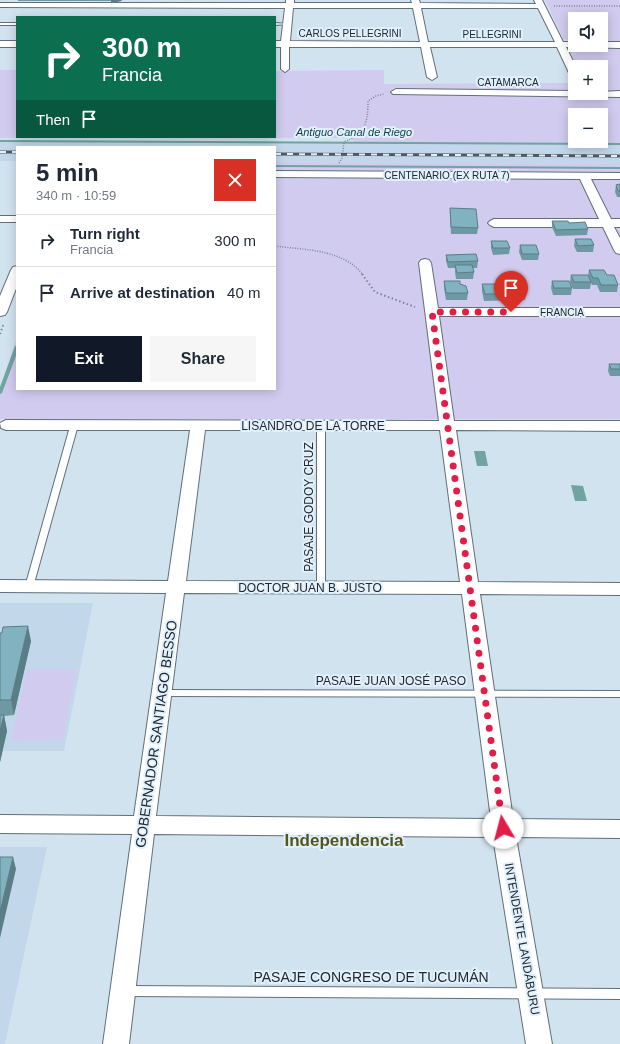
<!DOCTYPE html>
<html lang="en">
<head>
<meta charset="utf-8">
<style>
	body { margin:0; font-family:Helvetica,sans-serif; background:#f6f6f7; color:#1f2937; height:100vh; display:flex; flex-direction:column; font-size:15px; white-space:nowrap }
	* { box-sizing:border-box; margin:0 }
	p { font-size:13px; color:#747a83 }
	.icon { flex:none; width:22px; height:22px; fill:none; stroke:currentColor; stroke-width:2; stroke-linecap:round; stroke-linejoin:round }
	.map { position:relative; flex:1; overflow:hidden }
	.details { position:absolute; left:16px; top:146px; width:260px; height:244px; display:flex; flex-direction:column; background:#fff; border-radius:0px; box-shadow:0 2px 10px #0003 }
	.details>* { flex:none }
	.hud { position:absolute; left:16px; top:16px; width:260px; height:122px; border-radius:0px; box-shadow:0 2px 10px #0003; background:#0b6e4f; color:#fff; overflow:hidden }
	.tools { position:absolute; left:568px; top:12px; display:grid; gap:8px }
	.tools a { display:grid; place-items:center; width:40px; height:40px; border-radius:0px; background:#fff; box-shadow:0 2px 10px #0003; font-size:20px }
	.pin { position:absolute; display:grid; place-items:center; width:34px; height:34px; color:#fff; margin:-41px -17px; border-radius:50% 50% 50% 0; rotate:-45deg; box-shadow:0 0 4px #0007 }
	.pin .icon { rotate:45deg }
	.me { position:absolute; width:44px; margin:-22px; rotate:352deg; stroke-linejoin:round; filter:drop-shadow(0 0 3px #0008) }
	.turn { display:flex; align-items:center; gap:14px; height:84px; padding:0 20px; font-size:18px }
	.turn .icon { width:52px; height:52px; stroke-width:2.5 }
	.turn b { display:block; font-size:28px; line-height:34px }
	.then { display:flex; align-items:center; height:38px; padding:0 20px; background:#0003; gap:8px; font-size:15px }
	.round { display:grid; place-items:center; flex:none; width:42px; height:42px; border-radius:0px; background:#f6f6f7 }
	.headline { display:flex; align-items:center; justify-content:space-between; height:68px; padding:0 20px }
	h1 { font-size:24px; font-weight:600; line-height:30px }
	.primary-button { display:flex; gap:8px; margin-top:auto; padding:8px 20px }
	.primary-button a { flex:1; height:46px; border-radius:0px; background:#111827; color:#fff; font-size:16px; font-weight:600; line-height:46px; text-align:center }
	.primary-button a+a { background:#f6f6f7; color:#1f2937 }
	ul { padding:0; list-style:none }
	li { display:flex; align-items:center; gap:12px; height:52px; padding:0 20px; border-top:1px solid #e0e1e3 }
	li div { flex:1 }
	li b { display:block; font-size:15px }
	li em { font-style:normal }
	.map>svg:first-child { display:block }
	.built { fill:#c2d8ea }
	.green { fill:#d1cbef; fill-rule:evenodd }
	.water { fill:#6fa49f }
	.lines { fill:none; stroke-linecap:round; stroke-linejoin:round }
	.stream { fill:#6fa49f; fill-rule:evenodd }
	.lane-casing { stroke:#616f7a; stroke-width:2 }
	.street-casing { stroke:#616f7a; stroke-width:2 }
	.path-far1 { stroke:#7c8891; stroke-width:1.5; stroke-dasharray:1 1.5; stroke-linecap:butt }
	.path { stroke:#7c8891; stroke-width:2; stroke-dasharray:1.5 2.5; stroke-linecap:butt }
	.lane { fill:#fff; fill-rule:evenodd }
	.street { fill:#fff; fill-rule:evenodd }
	.rail-casing { stroke:#50595f; stroke-width:3 }
	.rail { stroke:#e0f0fd; stroke-width:2; stroke-dasharray:6; stroke-linecap:butt }
	.wall { fill:#6e99a4 }
	.shaded-wall { fill:#5a7d86 }
	.building { fill:#80b2bf; stroke:#5a7d86 }
	.route { stroke:#e11d48; stroke-width:7; stroke-dasharray:0 12.6 }
	.labels { text-anchor:middle; stroke-width:4; stroke-linejoin:round; paint-order:stroke }
	.far-street-label { font-size:10px; fill:#23292d; stroke:#e0f0fd }
	.far-water-label { font-size:11px; font-style:italic; fill:#0d3f3c; stroke:#e0f0fd }
	.street-label { font-size:12px; fill:#23292d; stroke:#e0f0fd }
	.near-street-label { font-size:14px; fill:#23292d; stroke:#e0f0fd }
	.near-quarter-label { font-size:17px; font-weight:bold; fill:#56561b; stroke:#e0f0fd }
</style>
</head>
<body>
<div class="map">
<svg width="620" height="1044" viewBox="0 0 620 1044">
	<rect width="100%" height="100%" fill="#d2e3f0"/>
	<path class="built" d="M0 141 620 144V164L275 162V147H17V161H0Z
		M0 603H93L64 751H3L0 762Z
		M0 847H47L5 1044H0Z"/>
	<path class="green" d="M545 0H620V42H601V19H575V42L563 39Z
		M567 47H620V144L355 142 350 138H0V70H17V137H275V71L384 70V84L575 83V93H601V67H578ZM575 115H601V141H575Z
		M275 162 620 164V419H0V390L17 337V389H275Z
		M27 669H76L63 740 11 741Z"/>
	<path class="water" d="M474 451H485L488 466H477Z
		M571 485 583 486 587 501H575Z"/>
	<g class="lines">
		<path class="stream" d="M0 140 620 143V145L0 142Z
			M275 165 620 167V169L275 167Z
			M15 346H17V353L2 393 0 394V387Z"/>
		<g class="lane-casing">
			<path id="lane" d="M0 23H17V25H0Z
				M275 23 289 24 275 25Z
				M71 423H77L78 425 33 587 29 590 25 587Z
				M318 424H324L325 426V588L321 591 317 588V426Z
				M162 690 620 691V697L162 696 159 695 157 693 159 691Z
				M125 986 620 989V999L125 996 121 995 119 991 121 987Z"/>
		</g>
		<g class="street-casing">
			<path id="street" d="M286 0H294V3H412L411 0H419L420 3 536 4 534 0H542L563 42H575V45H601V42H620V48L566 47 576 67 575 78 570 75 557 47H430L437 77 432 80 427 77 421 47H289V69L285 72 281 69V47H275V41H281L285 8 0 7V3H286ZM293 8H413L420 42 290 41ZM421 8H538L555 42H428Z
				M0 41H17V47H0Z
				M396 89 575 91V93L620 91V97L393 94 391 92Z
				M275 171 620 173V179H591L611 219H620V227H614L620 238V254L616 253 614 250 603 227H494L490 225 488 223 490 221 494 219H599L580 179 275 177Z
				M0 216H17V222H0Z
				M425 259 429 260 431 263 438 308H620V316H439L454 421H620V431L456 430 478 582 620 583V595L480 594 513 819 620 820V838L516 837 552 1044H526L493 837 154 834 129 1044H103L132 834 0 833V815L134 816 166 593 0 592V580L168 581 190 430H6L1 428 0 423 6 420 439 421 419 263 421 260ZM205 430H440L460 582 186 581ZM184 593 462 594 491 819 156 816Z
				M17 266V286L7 312 5 315 0 316V296L11 270 13 267Z"/>
		</g>
		<path class="path-far1" d="M554 6H620
			M339 163 342 158 344 142C365 134 368 123 368 101L376 96 384 94
			M275 246C304 250 344 249 363 275"/>
		<path class="path" d="M362 274 375 292 415 307
			M0 334 4 323"/>
		<use href="#lane" class="lane"/>
		<use href="#street" class="street"/>
		<g class="rail-casing">
			<path id="rail" d="M0 152H17
				M275 154 620 156"/>
		</g>
		<use href="#rail" class="rail"/>
	</g>
	<path class="wall" d="M18 0H122L121 1 111 3V1H18Z
		M620 184V197H617L615 192 616 185Z
		M450 208 478 228 477 234H451L450 214Z
		M552 221 569 223 588 229 587 235 556 236 552 227Z
		M575 239 594 245 593 252H577L574 246Z
		M491 241 510 248 509 254 493 255 491 248Z
		M520 245 539 254 538 260H522L519 252Z
		M446 255 478 261 477 268H473L474 272 473 279H456L455 272V268H448L446 261Z
		M589 270 607 275 618 285 617 292H600L597 285H592L591 283 590 289H573L570 282 571 275 588 276Z
		M502 276 526 294 525 300 484 301 482 291V284H502Z
		M444 281 460 284 468 293 467 300H446L444 288Z
		M552 281 572 288 571 295H553L551 288Z
		M609 364H620V376H610L608 371Z
		M0 633 31 641 14 715 4 716 7 731 0 762Z"/>
	<path class="shaded-wall" d="M111 0H122L121 1 111 3Z
		M28 626 31 641 14 715 11 700Z
		M4 715 7 731 0 762V731Z
		M13 857 16 869 0 938V912Z"/>
	<path class="building" d="M620 184V191H618L616 185Z
		M450 208 476 209 478 228 451 227Z
		M552 221H568L569 223 585 222 588 229 556 230Z
		M575 239H591L594 245 578 246Z
		M491 241H507L510 248H493Z
		M520 245H536L539 254H522Z
		M476 254 478 261 448 262 446 255Z
		M455 265H472L474 272 457 273Z
		M589 270H604L607 275H614L618 285H601L598 278H593Z
		M571 275H588L591 282H574Z
		M502 276H520L526 294H485L482 284H505Z
		M444 281H460V284L466 286 468 293H446Z
		M552 281H569L572 288H554Z
		M609 364H620V369H611Z
		M28 626 11 700H0V633H2L3 627Z
		M0 715H4L0 731Z
		M0 857H13L0 912Z"/>
	<g class="lines">
		<path class="route" d="M503 828 432 312H511"/>
	</g>
	<g class="labels">
		<g class="far-street-label">
			<text x="350" y="37">CARLOS PELLEGRINI</text>
			<text x="492" y="38">PELLEGRINI</text>
			<text x="508" y="86">CATAMARCA</text>
			<text x="447" y="179">CENTENARIO (EX RUTA 7)</text>
			<text x="562" y="316">FRANCIA</text>
		</g>
		<g class="far-water-label">
			<text x="354" y="136">Antiguo Canal de Riego</text>
		</g>
		<g class="street-label">
			<text x="313" y="430">LISANDRO DE LA TORRE</text>
			<text transform="translate(309 507) rotate(-90)" y="4">PASAJE GODOY CRUZ</text>
			<text x="310" y="592">DOCTOR JUAN B. JUSTO</text>
			<text x="391" y="685">PASAJE JUAN JOSÉ PASO</text>
			<text transform="translate(522 939) rotate(80)" y="4">INTENDENTE LANDÁBURU</text>
		</g>
		<g class="near-street-label">
			<text transform="translate(156 734) rotate(-82)" y="5">GOBERNADOR SANTIAGO BESSO</text>
			<text x="371" y="982">PASAJE CONGRESO DE TUCUMÁN</text>
		</g>
		<g class="near-quarter-label">
			<text x="344" y="846">Independencia</text>
		</g>
	</g>
</svg>
<div class="tools">
<a><svg class="icon" aria-label="sound" viewBox="0 0 24 24"><path d="M4 9h4l5-4v14l-5-4H4zM17 9q2 3 0 6"/></svg></a>
<a>+</a>
<a>−</a>
</div>
<div class="pin" style="left:511px;top:312px;background:#d93025"><svg class="icon" aria-label="arrive" viewBox="0 0 24 24"><path d="M6 21V4h12l-3 4 3 4H6"/></svg></div>
<svg class="me" style="left:503px;top:828px" viewBox="-20 -20 40 40"><circle r="19" fill="#fff"/><path d="M0-13L10 11 0 6-10 11z" fill="#e11d48"/></svg>
<div class="hud">
<div class="turn"><svg class="icon" aria-label="right" viewBox="0 0 24 24"><path d="M7 20v-9h11M14 6l5 5-5 5"/></svg><div><b>300 m</b>Francia</div></div>
<div class="then">Then<svg class="icon" aria-label="arrive" viewBox="0 0 24 24"><path d="M6 21V4h12l-3 4 3 4H6"/></svg></div>
</div>
<section class="details">
<div class="headline"><div><h1>5 min</h1><p>340 m · 10:59</p></div><a class="round" style="background:#d93025;color:#fff"><svg class="icon" aria-label="close" viewBox="0 0 24 24"><path d="M6 6l12 12M18 6L6 18"/></svg></a></div>
<ul>
<li><svg class="icon" aria-label="right" viewBox="0 0 24 24"><path d="M7 20v-9h11M14 6l5 5-5 5"/></svg><div><b>Turn right</b><p>Francia</p></div><em>300 m</em></li>
<li><svg class="icon" aria-label="arrive" viewBox="0 0 24 24"><path d="M6 21V4h12l-3 4 3 4H6"/></svg><div><b>Arrive at destination</b></div><em>40 m</em></li>
</ul>
<div class="primary-button"><a>Exit</a><a>Share</a></div>
</section>
</div>
</body>
</html>
